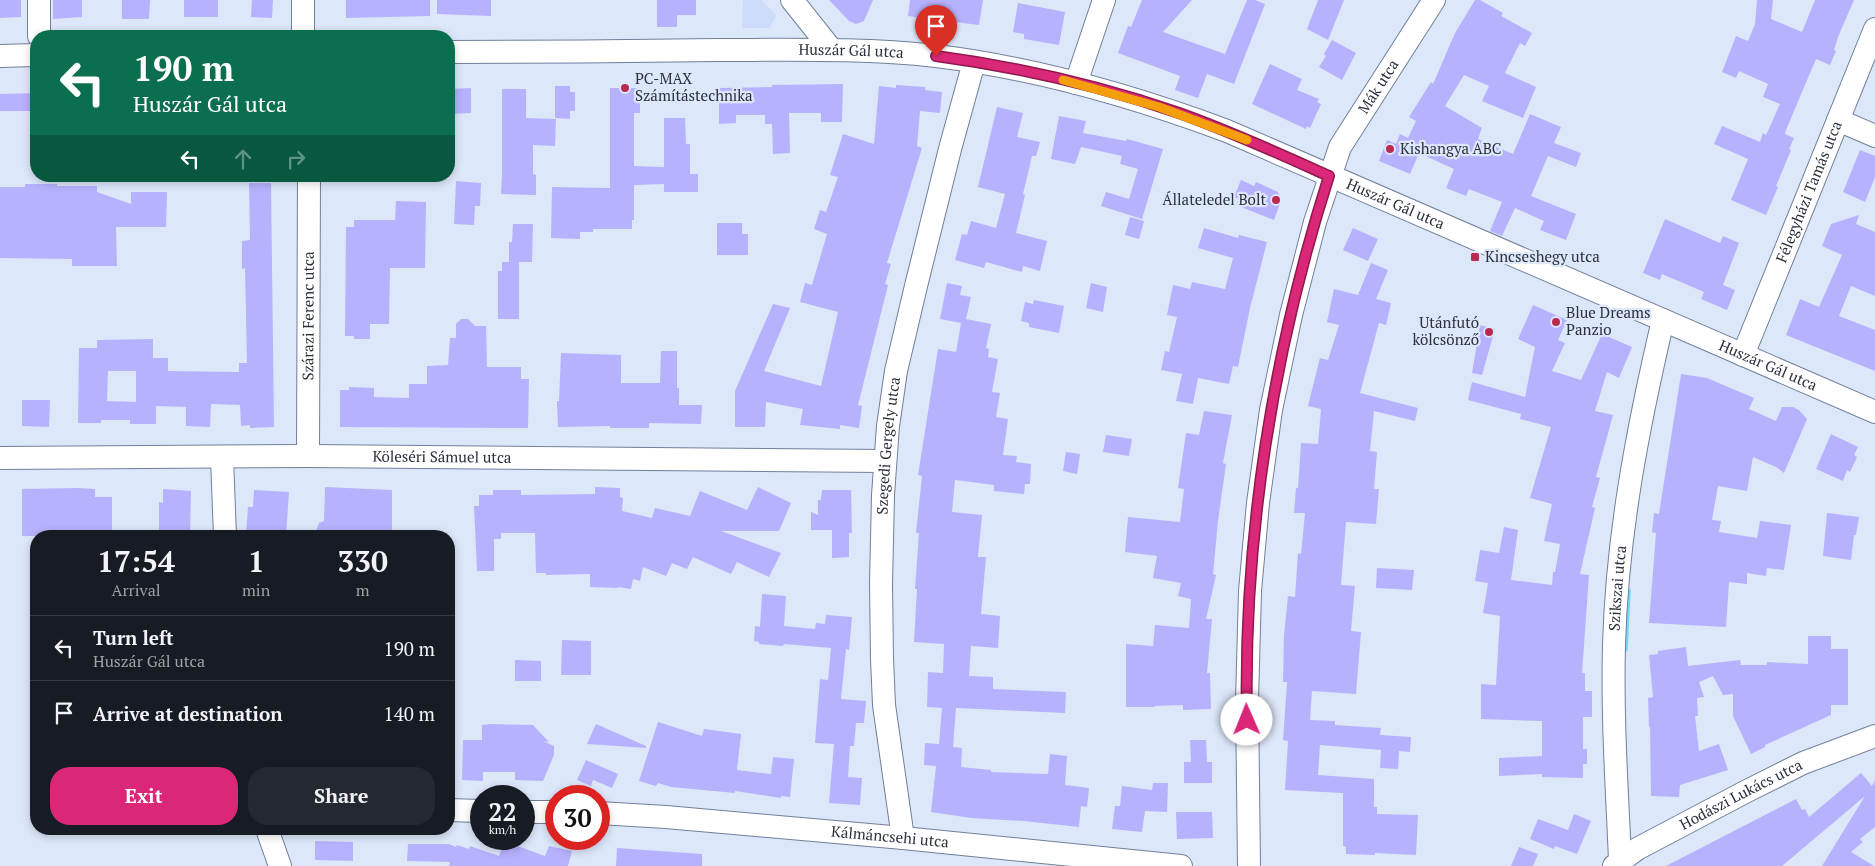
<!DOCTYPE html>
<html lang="en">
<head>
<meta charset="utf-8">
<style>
	body { margin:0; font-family:"PT Serif",serif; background:#242831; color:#f1f3f6; height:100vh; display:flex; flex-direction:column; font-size:19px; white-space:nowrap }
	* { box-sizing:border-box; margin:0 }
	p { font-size:16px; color:#9ea1a6 }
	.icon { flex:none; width:28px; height:28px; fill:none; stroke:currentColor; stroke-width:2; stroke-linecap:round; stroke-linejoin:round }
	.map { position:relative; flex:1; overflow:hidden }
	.sheet { position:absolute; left:30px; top:530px; width:425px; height:305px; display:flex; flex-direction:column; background:#171b24; border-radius:20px; box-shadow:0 2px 8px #0003 }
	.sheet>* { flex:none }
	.top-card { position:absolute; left:30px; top:30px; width:425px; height:152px; border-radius:20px; box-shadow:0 2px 8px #0003; background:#0b6e4f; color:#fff; overflow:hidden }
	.speed { position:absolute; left:470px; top:785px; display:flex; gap:10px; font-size:25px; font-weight:700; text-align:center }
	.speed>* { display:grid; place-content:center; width:65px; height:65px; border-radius:50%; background:#171b24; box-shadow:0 2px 8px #0003; line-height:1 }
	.speed small { font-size:12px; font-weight:400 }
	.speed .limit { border:8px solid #d22; background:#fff; color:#111 }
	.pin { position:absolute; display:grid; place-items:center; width:42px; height:42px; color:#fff; margin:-51px -21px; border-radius:50% 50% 50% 0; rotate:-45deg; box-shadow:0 0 5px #0007 }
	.pin .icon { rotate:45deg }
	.me { position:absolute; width:55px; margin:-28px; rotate:359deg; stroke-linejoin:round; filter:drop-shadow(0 0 4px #0008) }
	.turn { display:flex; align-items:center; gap:18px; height:105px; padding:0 20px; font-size:22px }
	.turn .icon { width:65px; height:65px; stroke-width:2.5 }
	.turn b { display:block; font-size:35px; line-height:42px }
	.lanes { display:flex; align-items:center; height:48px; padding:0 20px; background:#0003; justify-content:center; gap:25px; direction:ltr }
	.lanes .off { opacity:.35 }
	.eta { display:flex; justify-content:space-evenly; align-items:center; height:85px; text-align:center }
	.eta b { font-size:30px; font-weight:700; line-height:35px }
	.button { display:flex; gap:10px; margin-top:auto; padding:10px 20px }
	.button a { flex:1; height:58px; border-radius:20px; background:#db2777; color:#fff; font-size:20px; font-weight:700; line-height:58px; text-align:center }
	.button a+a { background:#242831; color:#f1f3f6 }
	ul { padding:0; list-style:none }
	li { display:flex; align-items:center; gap:15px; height:65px; padding:0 20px; border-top:1px solid #363941 }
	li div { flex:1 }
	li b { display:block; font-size:19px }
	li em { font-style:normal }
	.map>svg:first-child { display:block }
	.built { fill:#cddcfb }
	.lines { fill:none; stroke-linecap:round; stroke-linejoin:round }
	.stream { stroke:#74d7f9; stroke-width:5.5 }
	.building { fill:#b7b2fd; fill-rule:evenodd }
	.minor-casing { stroke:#717f9b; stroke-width:24 }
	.minor { stroke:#fff; stroke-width:22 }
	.route-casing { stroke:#8e194d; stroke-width:12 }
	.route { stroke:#db2777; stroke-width:9 }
	.slow { stroke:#f59e0b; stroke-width:9 }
	.poi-dot { fill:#b92950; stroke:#dde7fa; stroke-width:2 }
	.labels { text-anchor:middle; stroke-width:4.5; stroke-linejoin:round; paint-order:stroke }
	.street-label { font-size:15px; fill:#2a303c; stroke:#dde7fa }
	.poi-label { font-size:15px; fill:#2a303c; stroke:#dde7fa; text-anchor:start }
</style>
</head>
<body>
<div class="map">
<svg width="1875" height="866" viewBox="0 0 1875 866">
	<rect width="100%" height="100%" fill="#dde7fa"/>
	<path class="built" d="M743 0H761L776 15 770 28H742Z"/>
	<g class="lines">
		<path class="stream" d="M1625 649 1628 591"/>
	</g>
	<path class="building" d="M0 0H21V17L0 18Z
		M53 0H82V17L53 19Z
		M122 0H150L149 19H122Z
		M184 0H218V17H184Z
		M252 0H273L272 18 251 17Z
		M346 0H430V16L346 18Z
		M437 0H491V16L437 14Z
		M657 0H696V15H677V27H657Z
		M829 0H873L864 21 856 24 849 21Z
		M910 0H983L979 25 908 16Z
		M1142 0H1192L1163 32 1225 54 1247 0H1255L1265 4 1234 84 1207 74 1198 98 1175 90 1180 76 1118 53 1128 26 1131 27Z
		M1318 0H1344L1328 40 1307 29Z
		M1475 0H1480L1503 13 1501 16 1532 33 1525 46 1520 43 1505 73 1536 87 1523 118 1482 101 1489 86 1464 75 1445 106 1482 128 1478 139 1513 154 1530 114 1561 127 1554 143 1581 153 1576 167 1548 156 1531 196 1576 214 1566 240 1540 230 1544 221 1515 208 1502 236 1490 231 1502 202 1469 189 1466 196 1446 188 1454 169 1419 153 1410 174 1379 161 1387 140 1396 144 1400 134 1408 138 1416 121 1409 117 1431 82 1433 84 1455 33Z
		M1757 0H1773L1771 19 1802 32 1815 0H1854L1838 37 1834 50 1836 51 1830 65 1816 59 1786 130 1785 134 1794 138 1789 149 1791 150 1776 186 1778 187 1766 215 1731 200 1748 159 1714 144 1722 126 1760 142 1763 133 1766 135 1780 104 1763 97 1768 84 1739 71 1736 78 1722 72 1736 36 1748 41 1755 24Z
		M1018 3 1065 12 1059 45 1024 39V34L1013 32Z
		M1332 40 1356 53 1342 80 1319 67 1326 56 1324 54Z
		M1270 64 1302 79 1297 90 1319 99 1317 102 1321 104 1310 128 1307 126 1306 129 1252 104Z
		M843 84 842 122H821V113H789L790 153 773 154 772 124H765V115H736V123L719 124V88L772 87V85Z
		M896 85 925 87V90L942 92 940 113 920 111 917 146 922 148 887 263 891 264 885 284 888 285 858 405 862 406 859 428 840 425V429L800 425 803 409 766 402 765 427H735V391L773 304 790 308 764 371 821 386 838 312 800 302 805 283 812 285 827 234 814 229 820 210 826 212 838 177 830 175 843 134 874 144 879 86 896 88Z
		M555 86H570V92H575V111H570V119L555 118Z
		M471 88V113L449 114V89Z
		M610 88H640V113H634V166L664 167V118H685L686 144H690V174H698V192H664V184L634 185V220H632V229H593V232H580V239L551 238 552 187 610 188Z
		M502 89H526V118L556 119 555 146 533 145V174L536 175V195L501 194 502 174Z
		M36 93V111H0V94Z
		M997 107 1023 113 1017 137 1040 142 1036 156H1032L1023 194 1025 195 1016 233 1047 241 1040 271 1023 266 1022 272 986 262 984 268 955 260 962 234 967 235 971 221 996 228 1005 194 978 187Z
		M1059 116 1086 121 1083 133 1126 141 1127 139 1163 149 1142 219 1101 206 1106 192 1129 199 1138 169 1120 164 1122 156 1081 147 1075 164 1051 159Z
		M1860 150 1875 156V177L1865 202 1843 192Z
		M1241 180 1254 186 1256 182 1278 192 1281 201 1274 220 1236 205 1239 199 1234 197Z
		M456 181 481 183 480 206H475L474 225 454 224Z
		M249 183H271L274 427 250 428V425L241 426 240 405 211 404 210 427 186 426V407L156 406V424H130V420H101V423H78L79 348H97V340L153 339V358H168V371L239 372V363H247L245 268 242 269V241L250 240ZM108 371H136V402L107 401Z
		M25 184H57V186H97V192L131 204V192H167L166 227H116L117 266H72V259L0 258V187H25Z
		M396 201 426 202 425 268H390L389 324H370V339H354V336H345L346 227H354V220H395Z
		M1859 215 1856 224 1875 232V296L1851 286 1839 316 1875 330V371L1786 335 1800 299 1819 307 1842 255 1822 246 1831 224Z
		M1130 217 1144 221 1139 239 1125 235Z
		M1665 219 1720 243 1723 236 1739 243 1723 285 1735 290 1727 310 1701 299 1704 292 1662 274 1660 280 1643 273Z
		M717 223H742V234H748V255H717Z
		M513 224H533L532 262H509V242H512Z
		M1204 228 1238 238 1239 235 1267 242 1250 308 1238 367 1233 366 1229 384 1198 378 1193 404 1176 401 1182 374 1161 370 1165 351 1169 352 1177 317 1167 315 1173 285 1190 289 1192 282 1225 289 1233 258 1198 248Z
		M1353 228 1378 239 1368 261 1343 250Z
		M502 262H519V319H498V271H502Z
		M1371 263 1388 270 1376 299 1391 303 1386 325 1379 323 1360 393 1418 408 1415 421 1374 411 1370 451 1377 452 1374 489H1379L1376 524 1346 522 1341 585 1355 586 1351 631 1361 632 1356 694 1312 691 1310 720 1335 721V725L1381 728 1380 735 1411 737 1410 752 1399 751 1398 769 1380 768 1381 750 1320 745 1318 775 1374 779V807H1377V814L1418 815 1416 855 1375 853V855L1346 854V847L1343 846V793L1285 790 1288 741 1283 740 1287 682H1283L1284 635 1288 596 1295 597 1298 553 1301 554 1305 513H1294L1296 488H1298L1301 443 1318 444 1321 409 1308 406 1320 358 1328 360 1339 325 1327 322 1334 289 1358 295Z
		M947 283 962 286 960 295 971 297 966 319 991 324 986 348 989 349 988 357 998 359 992 392 1000 393 996 417 1008 419 1003 455 1017 456 1016 462 1031 464 1030 484H1025L1024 494 994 491V485L955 480 952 512 982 515 978 557H986L981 614 1000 616 998 648 971 646 969 676 993 677V689L1066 692 1065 713 956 708 953 747 962 748 961 767 991 770V772L1048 774 1050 754 1067 756 1065 785 1089 788 1087 807 1081 806 1079 827 1024 821 971 818 931 812 936 766 924 765 925 743 939 744 942 708 927 707 928 672 943 673 944 644 914 642 917 589H915L919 533H916L922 476 918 475 938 349 956 352 961 323 940 319Z
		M1091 283 1107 287 1103 312 1086 308Z
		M1034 300 1064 306 1059 333 1029 327V323L1021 321 1025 302 1033 304Z
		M1533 305 1567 320 1558 340 1565 343 1552 371 1581 380 1602 334 1632 347 1619 378 1607 372 1595 411 1613 415 1596 477 1600 478 1592 507 1595 508 1580 574 1589 575 1582 673H1585V691H1592V717H1583V749H1587V764H1583V778L1542 777V774L1499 776V758L1542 756V721L1481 719V684L1496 685 1500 616 1483 613 1488 583 1475 581 1480 550 1499 553 1504 527 1518 530 1511 580 1552 585 1553 572H1555L1560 544 1544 541 1552 504 1530 498 1551 427 1520 419 1521 414 1468 400 1472 382 1525 397 1535 347 1518 339Z
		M461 319H468L475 326H486L487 367H521V379H529L528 428 340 427V390H349V387L374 388V397L409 398V384H427V366L448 365 450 338H456V324Z
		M1480 325 1495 329 1482 375 1472 373Z
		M661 351H677V388H679V405H702L701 424 649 423V428H610V426L558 427 557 401H559L561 353 621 355V383H660Z
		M1681 374 1707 378 1754 398 1749 409 1776 421 1782 407H1793L1799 410 1807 419 1784 473 1776 467 1753 457 1747 491 1718 486 1712 520 1721 521 1719 532 1757 538 1760 521 1791 525 1784 570 1767 568 1766 576 1747 573V584L1729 582 1726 627 1649 623 1656 533 1652 532 1654 513 1659 514Z
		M22 400H50L49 427 22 426Z
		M1204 411 1232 415 1223 463 1226 464 1218 521 1213 574 1216 575 1206 619H1212L1207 673H1210L1211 709 1183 710V705L1155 706V707H1126V644L1153 646 1155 625 1189 628 1191 599 1178 596 1181 583 1153 578 1157 556 1125 552 1128 517 1180 522 1184 489 1178 488 1186 433 1199 435Z
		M1831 434 1858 447 1854 455 1857 457 1850 472 1847 470 1843 481 1816 469Z
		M1106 435 1132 439 1129 456 1103 452Z
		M1066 452 1080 454 1077 474 1063 471Z
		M325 487 392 490V536H314L319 523 324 521Z
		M595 487 620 488V497L623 498 622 511 652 518 655 508 690 516 700 491 747 510 758 487 791 503 779 531H721L781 553 769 577 737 562 731 574 693 557 687 569 672 563 666 576 643 567 640 581 633 579 631 589 618 587V588L590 587V574L546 575V573H536L535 533H501V539H494V571H477L474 506H479V495H493V490H521V495L595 494Z
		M78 488 95 489V497H112V536H88V535H78V533H39V536H22V489Z
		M163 489 191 491 190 536H159V502L163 503Z
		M254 490 289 492 286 536H246L248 507H253Z
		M822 490H851L852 533H849V557L832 558V530H811V512L818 515V500H821Z
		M1827 513 1859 517 1856 535H1854L1851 560 1823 556Z
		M1377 568 1414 570 1412 590 1376 588Z
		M762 594 786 596 784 626 815 629 816 623 825 624 826 615 852 617 849 650 846 649 841 699 866 701 864 723H856L854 746H850L848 777 862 778 860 805 829 803 834 744 815 743 820 679 828 680 831 648 784 644 783 646 759 644V642L754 641 755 626 760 627Z
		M1808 636H1831V649H1848V705H1831V715L1765 745V747L1751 754 1733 716V694L1723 695 1713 676 1699 682 1704 697 1697 698 1698 716H1695L1699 751 1719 744 1728 770 1680 785 1679 797 1651 796 1650 727H1649L1648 698 1653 697 1649 655 1658 654V651L1686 647 1688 666 1740 660 1741 664 1740 665H1767V662L1808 664Z
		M562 640 591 641V675H561Z
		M515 660 541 661V681H515Z
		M658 722 702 736 704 729 741 734 737 770 771 774 773 757 794 759 790 797 781 796V798L735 791V793L671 787 658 783 656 786 639 781Z
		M490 724 533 725 549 742 543 741 554 746V755L543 781 515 780V772H483V781L462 780 463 740H482V725Z
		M596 724 646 746V748L587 744Z
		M1190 740H1206L1207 762H1212V783H1184V762H1191Z
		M586 760 618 774 612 788 593 780 591 786 577 780Z
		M1861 773 1872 786 1875 780V827L1860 839 1863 842 1851 852 1874 866H1822L1865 796 1782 866H1666L1796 799 1802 810 1805 809 1809 817Z
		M1153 783H1168L1167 812 1145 811 1142 832 1112 829 1115 806H1120L1122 786 1152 790Z
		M1176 812H1212L1213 838 1177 839Z
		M1574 814 1591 821 1577 854 1555 846 1554 849 1530 839 1538 819 1568 830Z
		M315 841 353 842V861L315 860Z
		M504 841 545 856 549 846 572 851 568 866H449L450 862 407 861 408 844H449L456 847 457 845 469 849 470 846 499 856Z
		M1519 847 1538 854 1533 866H1511Z
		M617 848 702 854V866H616Z"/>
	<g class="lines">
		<g class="minor-casing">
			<g id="minor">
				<path d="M303 0V36"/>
				<path d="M792 0 831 49"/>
				<path d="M39 36V0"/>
				<path id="s1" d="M449 52C539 52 628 51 718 50 791 50 864 48 936 56 1036 68 1133 96 1227 131L1875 412"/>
				<path d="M0 56 36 55"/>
				<path d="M1076 83 1104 0"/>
				<path d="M1838 120 1875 136"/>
				<path id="s2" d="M1743 355 1875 29"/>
				<path id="s3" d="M308 456 309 176"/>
				<path id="s4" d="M0 458 308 456 885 461"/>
				<path d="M222 458 225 536"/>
				<path d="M449 810 481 811"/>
				<path d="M524 812H556"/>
				<path id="s5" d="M599 813 666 817 903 838 1181 866"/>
				<path d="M267 829 280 866"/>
				<path id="s6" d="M903 838 884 705 882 659 881 584 883 495 888 426 896 371 916 286 950 149 974 62"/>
				<path id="s7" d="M1620 860C1617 789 1612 717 1614 645 1617 535 1638 427 1663 320"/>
				<path id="s8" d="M1249 866 1247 701 1250 591 1258 503 1271 410 1291 315 1315 222 1340 147 1434 0"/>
				<path id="s9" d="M1614 866 1637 849 1747 791 1803 763 1875 736"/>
			</g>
		</g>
		<use href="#minor" class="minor"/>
	</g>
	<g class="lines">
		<g class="route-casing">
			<path id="route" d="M936 56C1018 67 1101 86 1179 113 1230 131 1280 154 1329 176 1273 351 1243 537 1247 720"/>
		</g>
		<use href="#route" class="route"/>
		<path class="slow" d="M1063 80 1159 107 1247 140"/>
	</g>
	<g class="poi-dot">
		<circle cx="625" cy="88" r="5"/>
		<circle cx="1390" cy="149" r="5"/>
		<circle cx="1276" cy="200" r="5"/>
		<rect x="1470" y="252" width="10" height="10" rx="2.5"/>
		<circle cx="1556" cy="322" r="5"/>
		<circle cx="1489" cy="332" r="5"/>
	</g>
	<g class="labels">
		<g class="street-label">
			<text dy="5" stroke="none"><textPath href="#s1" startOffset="402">Huszár Gál utca</textPath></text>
			<text dy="5" stroke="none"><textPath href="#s8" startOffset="801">Mák utca</textPath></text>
			<text dy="5" stroke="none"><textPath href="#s2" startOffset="176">Félegyházi Tamás utca</textPath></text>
			<text dy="5" stroke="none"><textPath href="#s1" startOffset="972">Huszár Gál utca</textPath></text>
			<text dy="5" stroke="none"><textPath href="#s3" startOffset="140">Szárazi Ferenc utca</textPath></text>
			<text dy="5" stroke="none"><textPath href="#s1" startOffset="1378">Huszár Gál utca</textPath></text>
			<text dy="5" stroke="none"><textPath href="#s6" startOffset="394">Szegedi Gergely utca</textPath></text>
			<text dy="5" stroke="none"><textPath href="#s4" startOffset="442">Köleséri Sámuel utca</textPath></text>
			<text dy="5" stroke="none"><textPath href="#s7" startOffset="272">Szikszai utca</textPath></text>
			<text dy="5" stroke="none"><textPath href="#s9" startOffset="146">Hodászi Lukács utca</textPath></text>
			<text dy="5" stroke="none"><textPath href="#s5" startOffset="292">Kálmáncsehi utca</textPath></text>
		</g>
		<g class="poi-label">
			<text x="635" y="84">PC-MAX<tspan x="635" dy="17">Számítástechnika</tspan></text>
			<text x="1400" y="154">Kishangya ABC</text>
			<text x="1266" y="205" text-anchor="end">Állateledel Bolt</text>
			<text x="1485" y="262">Kincseshegy utca</text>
			<text x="1566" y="318">Blue Dreams<tspan x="1566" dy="17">Panzio</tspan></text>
			<text x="1479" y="328" text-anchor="end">Utánfutó<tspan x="1479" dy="17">kölcsönző</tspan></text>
		</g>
	</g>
</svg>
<div class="speed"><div>22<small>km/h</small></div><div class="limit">30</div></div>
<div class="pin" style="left:936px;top:56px;background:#d93025"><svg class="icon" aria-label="arrive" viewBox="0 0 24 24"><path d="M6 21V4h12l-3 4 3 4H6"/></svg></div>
<svg class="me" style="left:1247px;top:720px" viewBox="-20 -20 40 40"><circle r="19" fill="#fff"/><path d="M0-13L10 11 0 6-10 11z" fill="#db2777"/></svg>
<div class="top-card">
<div class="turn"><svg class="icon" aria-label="left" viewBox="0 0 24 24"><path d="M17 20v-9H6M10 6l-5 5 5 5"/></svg><div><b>190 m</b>Huszár Gál utca</div></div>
<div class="lanes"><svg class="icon" aria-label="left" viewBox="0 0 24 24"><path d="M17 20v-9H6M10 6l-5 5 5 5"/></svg><svg class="icon off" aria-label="ahead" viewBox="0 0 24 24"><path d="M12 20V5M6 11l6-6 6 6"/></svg><svg class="icon off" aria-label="right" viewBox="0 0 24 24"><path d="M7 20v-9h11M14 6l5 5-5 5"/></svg></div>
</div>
<section class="sheet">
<div class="eta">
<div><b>17:54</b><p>Arrival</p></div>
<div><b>1</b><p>min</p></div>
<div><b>330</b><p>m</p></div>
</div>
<ul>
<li><svg class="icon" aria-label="left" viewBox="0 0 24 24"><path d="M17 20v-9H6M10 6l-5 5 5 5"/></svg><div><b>Turn left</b><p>Huszár Gál utca</p></div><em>190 m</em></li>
<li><svg class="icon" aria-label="arrive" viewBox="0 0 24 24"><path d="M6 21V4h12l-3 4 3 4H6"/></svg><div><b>Arrive at destination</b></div><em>140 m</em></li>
</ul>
<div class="button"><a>Exit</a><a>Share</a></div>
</section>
</div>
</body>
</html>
